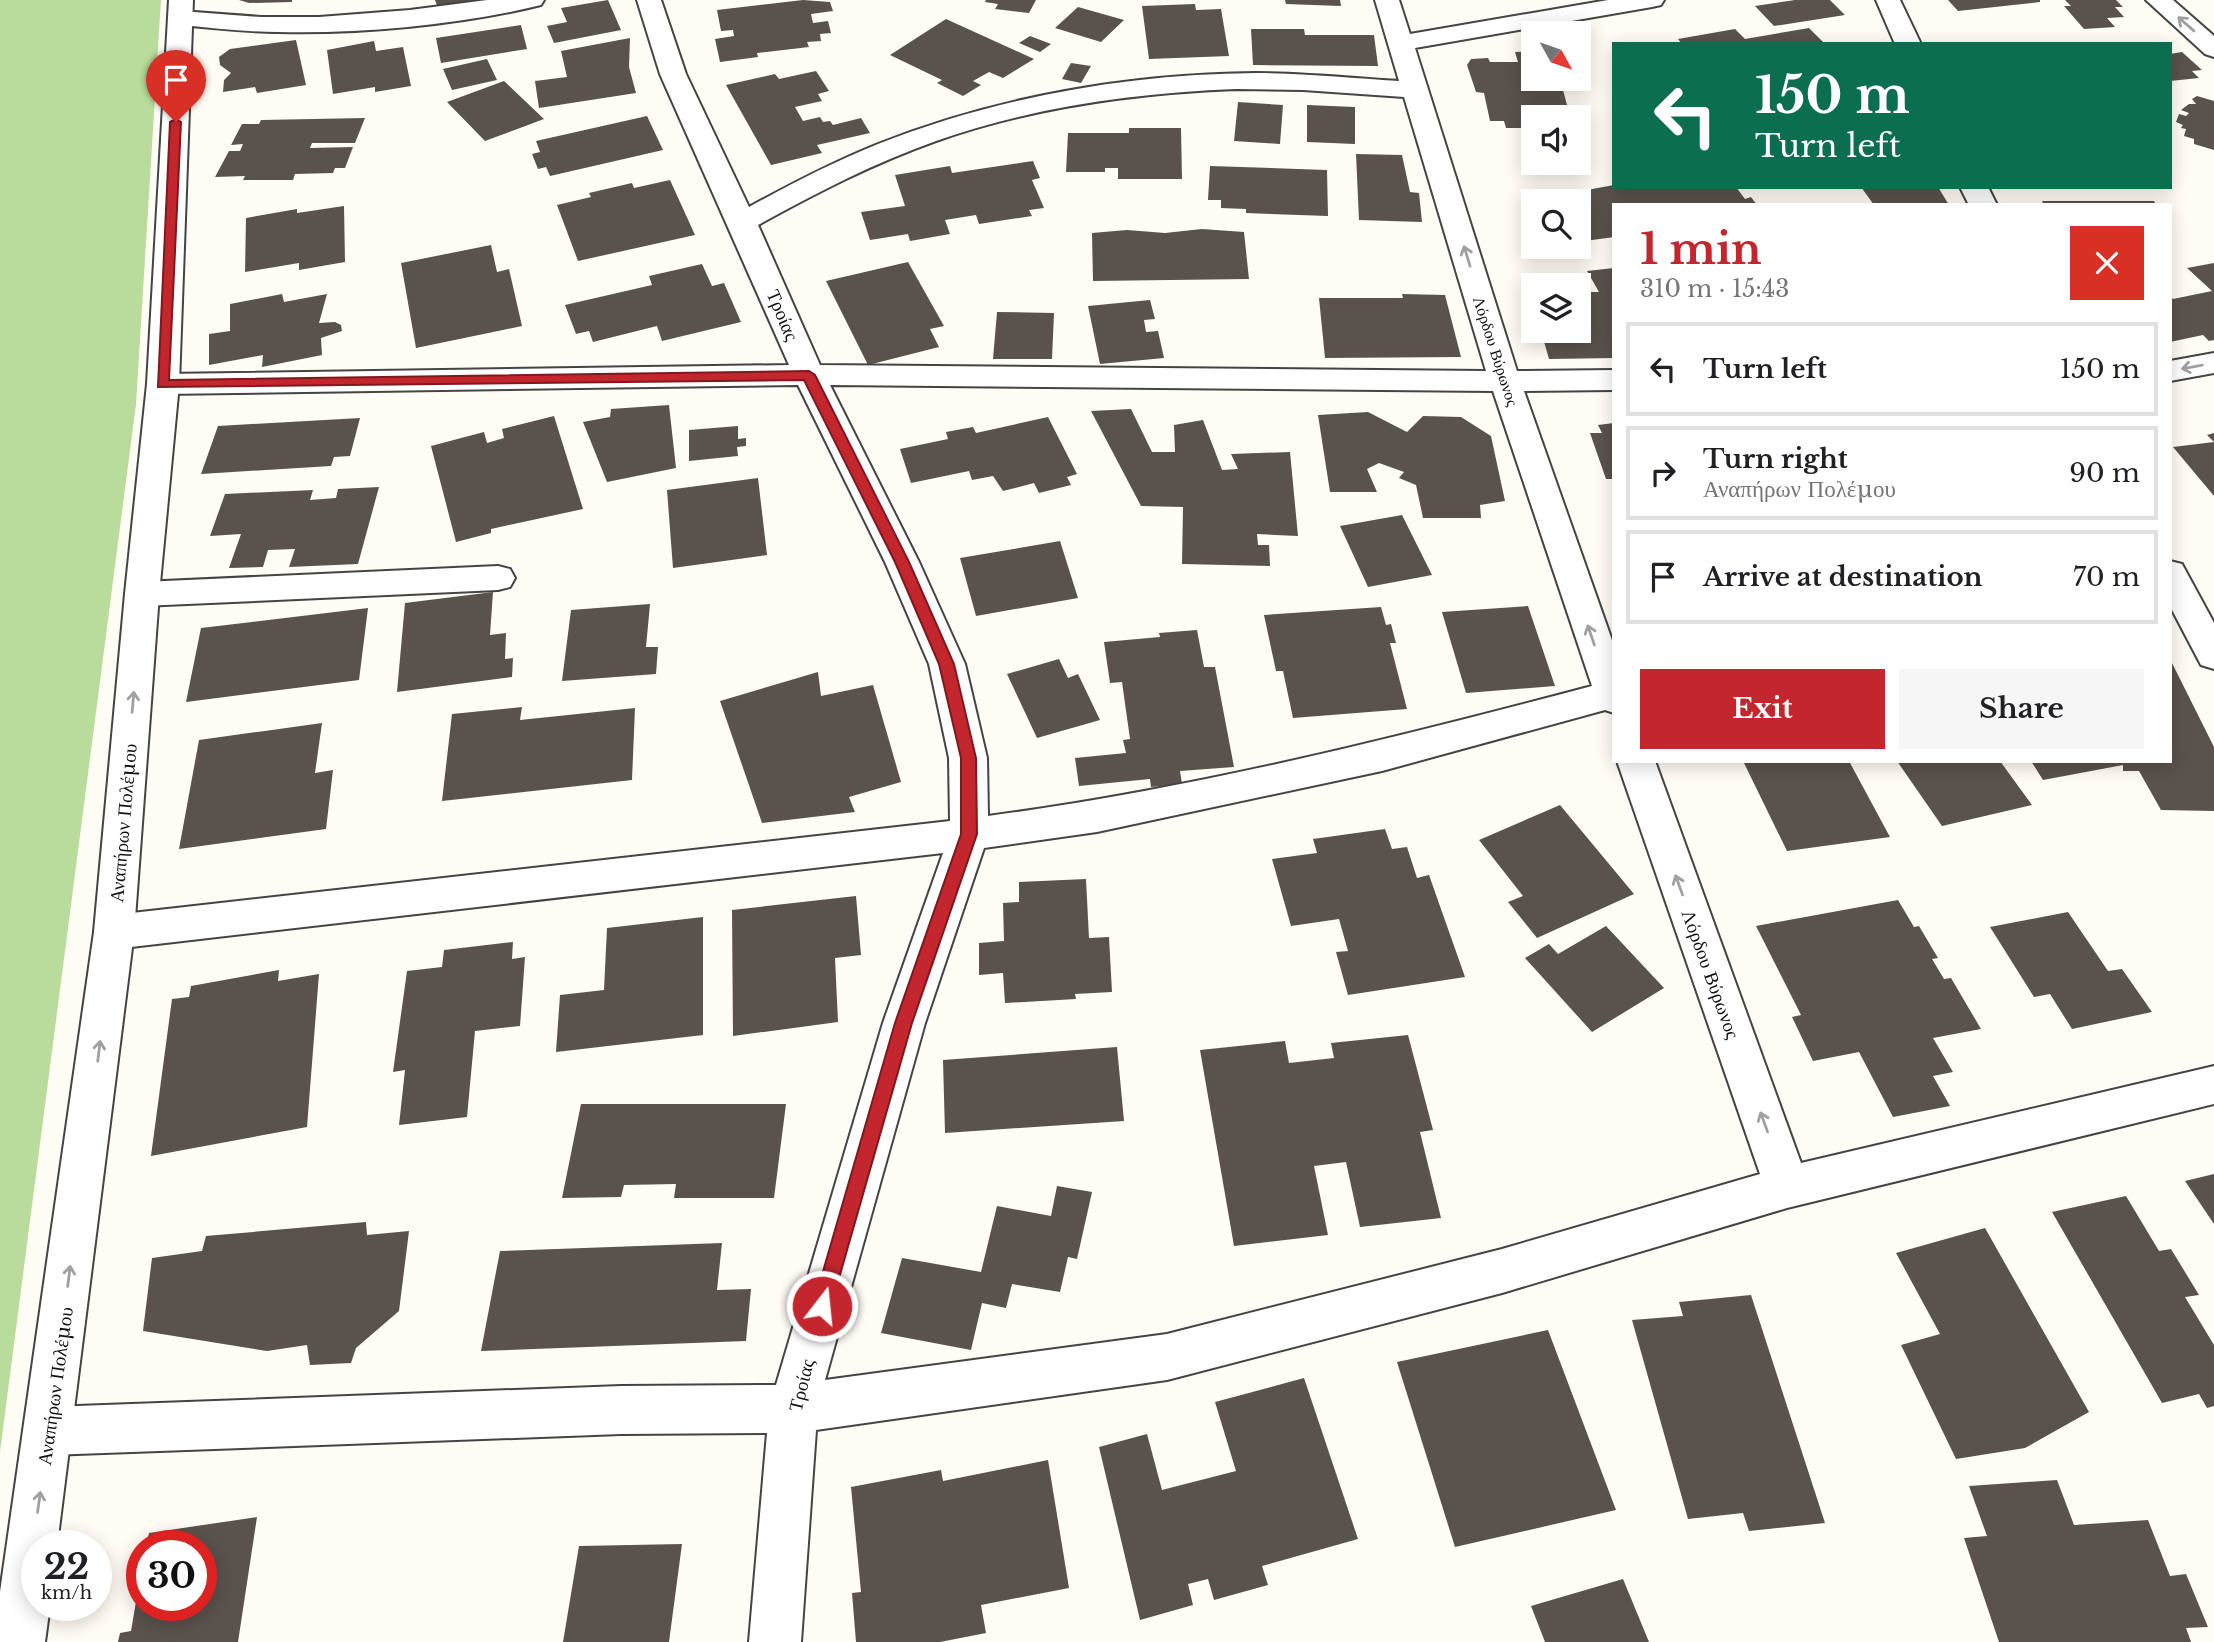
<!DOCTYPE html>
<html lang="en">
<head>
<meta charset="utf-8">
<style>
	body { margin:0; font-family:"Libre Baskerville",serif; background:#f6f6f6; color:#202124; height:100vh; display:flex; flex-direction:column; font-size:26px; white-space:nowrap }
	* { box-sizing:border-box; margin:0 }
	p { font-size:23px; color:#757577 }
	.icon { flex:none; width:38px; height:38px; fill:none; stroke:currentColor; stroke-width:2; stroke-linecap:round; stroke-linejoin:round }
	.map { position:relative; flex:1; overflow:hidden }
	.details { position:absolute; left:1612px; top:203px; width:560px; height:560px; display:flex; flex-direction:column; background:#fff; border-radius:0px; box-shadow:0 4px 18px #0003 }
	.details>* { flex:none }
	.banner { position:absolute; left:1612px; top:42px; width:560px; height:147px; border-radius:0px; box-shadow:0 4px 18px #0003; background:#0b6e4f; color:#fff; overflow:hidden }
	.needle { width:46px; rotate:130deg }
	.controls { position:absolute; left:1521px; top:21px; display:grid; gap:14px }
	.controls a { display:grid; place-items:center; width:70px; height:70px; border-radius:0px; background:#fff; box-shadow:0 4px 18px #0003; font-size:35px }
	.speed { position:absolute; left:21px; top:1530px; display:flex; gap:14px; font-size:35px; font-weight:700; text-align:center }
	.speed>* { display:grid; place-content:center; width:91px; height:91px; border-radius:50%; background:#fff; box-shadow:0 4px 18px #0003; line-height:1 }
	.speed small { font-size:18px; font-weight:400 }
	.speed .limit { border:10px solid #d22; background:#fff; color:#111 }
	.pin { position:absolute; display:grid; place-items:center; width:60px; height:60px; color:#fff; margin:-72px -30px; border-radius:50% 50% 50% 0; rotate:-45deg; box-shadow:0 0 7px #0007 }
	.pin .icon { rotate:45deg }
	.me { position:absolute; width:77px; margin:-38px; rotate:16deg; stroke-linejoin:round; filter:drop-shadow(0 0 5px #0008) }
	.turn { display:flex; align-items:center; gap:24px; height:147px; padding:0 28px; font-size:32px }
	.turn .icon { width:91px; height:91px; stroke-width:2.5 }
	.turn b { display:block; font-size:49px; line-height:60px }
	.round { display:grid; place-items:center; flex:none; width:74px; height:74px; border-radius:0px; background:#f6f6f6 }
	.headline { display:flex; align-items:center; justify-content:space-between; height:119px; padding:0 28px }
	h1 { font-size:42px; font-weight:800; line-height:52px; color:#c4262e }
	.button { display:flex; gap:14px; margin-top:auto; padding:14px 28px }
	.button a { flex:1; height:80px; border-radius:0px; background:#c4262e; color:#fff; font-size:28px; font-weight:800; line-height:80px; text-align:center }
	.button a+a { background:#f6f6f6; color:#202124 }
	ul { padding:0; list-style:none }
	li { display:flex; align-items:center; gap:21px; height:94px; margin:0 14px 10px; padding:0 14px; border:4px solid #e0e0e0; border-radius:0px }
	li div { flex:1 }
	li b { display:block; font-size:26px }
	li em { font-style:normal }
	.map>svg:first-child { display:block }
	.forest { fill:#b9dc9c }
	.building { fill:#5a524d }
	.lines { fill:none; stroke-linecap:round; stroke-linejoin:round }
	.minor-casing { stroke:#444; stroke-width:4 }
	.tertiary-casing { stroke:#444; stroke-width:4 }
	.minor { fill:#fff; fill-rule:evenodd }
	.tertiary { fill:#fff; fill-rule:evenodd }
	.oneway { stroke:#a0a0a0 }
	.route { fill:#c4262e; stroke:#7f191e; stroke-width:2 }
	.labels { text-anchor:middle; stroke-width:7; stroke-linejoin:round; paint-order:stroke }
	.far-street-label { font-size:16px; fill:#111; stroke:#fff }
	.street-label { font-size:19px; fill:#111; stroke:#fff }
</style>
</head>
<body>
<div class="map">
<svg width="2214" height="1642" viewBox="0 0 2214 1642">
	<rect width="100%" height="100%" fill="#fffdf5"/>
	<path class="forest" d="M0 0H161L136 404 0 1452Z"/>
	<path class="building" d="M239 0H292V2L249 3Z
		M435 0H470V1L438 8Z
		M608 0 621 30 554 43 547 26 567 22 561 8Z
		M803 0 830 2 833 11 811 14 813 23 828 21 831 33 820 34 821 41 807 42 809 47 757 53 758 57 720 62 715 39 734 36 733 30 721 31 717 10Z
		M986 0H1036L1029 13 995 9 998 4 985 2Z
		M1285 0H1340L1341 6 1286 4Z
		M1795 0H1830L1845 15 1774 26 1755 6Z
		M1948 0H2040V2L1958 11Z
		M2065 0H2116L2123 7H2115L2124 17 2107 18 2115 27 2084 29 2064 6H2071Z
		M1195 4 1196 10 1221 9 1229 56 1149 59 1142 6Z
		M1078 7 1124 20 1101 42 1055 28Z
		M946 19 1034 59 1003 78 989 72 973 81 981 85 963 96 937 83 942 80 890 55Z
		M521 25 527 49 441 63 436 38Z
		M1809 28 1825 44H1682L1678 39 1735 29 1745 39Z
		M1251 29H1304L1305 35H1374L1378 66 1253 65Z
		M1030 36 1051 44 1040 52 1019 43Z
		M630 38 629 67 636 93 539 108 535 81 567 77 561 51Z
		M296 40 306 85 257 93 255 87 223 92 224 80 231 73 220 65 219 57 230 49Z
		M374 41 376 51 403 47 411 86 375 92V87L333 94 327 50Z
		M1533 51V79H1560L1570 116 1533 117V128H1506L1504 121H1490L1484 93 1476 92 1467 65 1471 59 1488 58 1490 62H1518L1515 52Z
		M2182 52 2202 70 2192 71 2199 78 2170 81V54Z
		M487 59 497 80 452 90 443 69Z
		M1071 63 1091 66 1081 83 1062 79Z
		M816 71 829 91 818 94 822 101 795 107 803 121 820 117 823 122 830 121 833 125 861 118 870 133 817 145 822 153 771 165 726 85 775 74 779 79Z
		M504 81 544 119 485 141 447 102Z
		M2197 96 2214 101V150L2194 144V139L2184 136 2186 129 2181 128 2183 125 2176 122 2179 114 2186 116 2189 113 2181 110 2189 104H2196L2192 99Z
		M1238 102 1283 105 1280 144 1234 141Z
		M1307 105 1355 107V144L1307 142Z
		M647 116 663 150 550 176 546 167 538 169 532 154 540 152 536 141Z
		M365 118 355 143H312L310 148 353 147 345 168H335L333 173 295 174 293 180H243L245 176 215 177 229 151H240L243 144 231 145 242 124H259L261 120Z
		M1129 128H1181L1182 179H1118V168H1105V172H1066L1068 133H1129Z
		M1356 154 1402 155 1410 192 1419 193 1422 222 1359 220Z
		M1033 161 1040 178 1032 180 1044 208 1029 210 1032 216 979 224 976 215 945 220 950 234 910 241 908 234 870 240 861 212 905 206 895 175 950 166 952 173Z
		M1210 166 1327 170 1328 216 1246 213V209L1221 208V200H1208Z
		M670 180 695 235 578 261 557 205 591 197 589 193 632 183 634 188Z
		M1614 185V187H1736L1745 199 1751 197 1757 205H1614V237L1578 242V201H1557L1554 196Z
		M1861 187H1938L1949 205H1874Z
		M2042 201H2154L2156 205H2044Z
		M344 206 345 262 299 270V263L245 272 246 218 297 209V213Z
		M1202 229 1244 232 1249 279 1093 281 1092 233 1127 230 1165 233Z
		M491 245 497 272 509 269 522 326 416 348 401 263Z
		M908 262 944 326 930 329 939 347 868 365 826 281Z
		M2214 263V340L2209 341 2203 335 2170 342V296L2173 299 2212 291 2187 268Z
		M702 264 712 286 724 283 741 322 662 341 657 326 593 342 589 331 576 334 565 305 652 285 649 276Z
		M1614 268V358L1549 359 1541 331H1578V292H1599L1587 271Z
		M282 294 284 302 327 294 319 323 335 322 341 325 342 331 321 338 322 355 262 367 263 355 209 365V334L230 331V304Z
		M1402 294 1445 295 1461 357 1325 358 1319 298H1403Z
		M1150 300 1155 319 1144 320 1146 332 1158 331 1164 358 1100 364 1088 306Z
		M997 312 1054 313 1052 359H993Z
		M669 405 676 468 607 482 583 422 610 417 611 409Z
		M1131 409 1152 452H1175L1174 425 1203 420 1222 470 1238 469 1231 454 1290 452 1298 536 1257 534 1258 545H1269L1270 566 1182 564 1183 507 1141 506 1091 411Z
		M1368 412 1407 432 1423 416 1461 417 1491 436 1505 501 1480 505 1481 518H1423L1416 485 1399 478 1404 472 1379 463 1367 469 1377 492H1330L1318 415Z
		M554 416 583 509 491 529V533L456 542 431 446 484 432 487 443 504 438 502 429Z
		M1048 417 1077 474 1067 477 1071 485 1039 493 1034 483 1003 491 993 476 972 480 969 471 911 483 900 449 948 439 946 432 973 427 976 433Z
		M360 418 350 456 334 457 331 466 201 474 218 426Z
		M1614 423V479H1606L1590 433H1602L1598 425Z
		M738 426V439L746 438V446L737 447 738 456 689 461V430Z
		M2214 433V496L2173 447 2214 442 2207 435Z
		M758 478 767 555 673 568 667 490Z
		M379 487 358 564 289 567 295 549 268 550 263 567 229 568 241 534 210 536 225 494 313 490 310 500 336 498 338 489Z
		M1402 515 1432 575 1368 587 1340 526Z
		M1060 541 1078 598 976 616 960 558Z
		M493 592 490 635 506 633 505 659 513 658 512 677 397 692 405 603Z
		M650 604 646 647H658L656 674 562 681 571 610Z
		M1528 606 1555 686 1466 693 1442 612Z
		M1381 607 1386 625 1391 624 1396 643H1390L1407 709 1293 718 1283 671H1276L1264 615Z
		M368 608 359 680 186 702 201 628Z
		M1197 630 1204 667H1215L1234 767 1180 771 1182 784 1151 787 1150 779 1079 786 1075 758 1126 753 1123 740 1130 739 1122 682 1110 683 1104 642 1160 637 1159 633Z
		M1059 659 1068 678 1078 674 1100 720 1037 738 1007 674Z
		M2170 659 2214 747V811L2161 810 2139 771H2123V765L2043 780 2031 761H2170Z
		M818 672 821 696 873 685 901 782 849 797 855 812 762 823 720 701Z
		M522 707 520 720 635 708 632 780 442 801 452 714Z
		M322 723 315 773 333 770 326 829 179 849 199 740Z
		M1743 761H1849L1890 837 1787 851Z
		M1897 761H2000L2032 805 1942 826Z
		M1560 805 1634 894 1537 938 1508 902 1523 896 1479 840Z
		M1385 829 1392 849 1407 847 1417 878 1429 875 1465 977 1348 995 1336 952 1348 951 1339 919 1291 926 1272 859 1317 853 1313 839Z
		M1086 879 1089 938 1109 937 1112 992 1075 994 1076 999 1005 1003 1003 973 979 975V943L1004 941 1003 903 1019 902V882Z
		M856 896 861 955 835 958 838 1022 733 1036 732 910Z
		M1898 900 1914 927 1919 926 1938 958 1932 959 1944 979 1951 978 1981 1029 1933 1038 1953 1072 1933 1076 1950 1106 1893 1117 1859 1052 1813 1061 1792 1017 1801 1015 1756 926Z
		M2068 912 2108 971 2122 969 2152 1012 2072 1029 2050 994 2034 997 1990 927Z
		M703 917V1035L556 1052 560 995 604 990 607 928Z
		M1606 926 1664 988 1592 1032 1525 958 1549 944 1558 954Z
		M513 942 512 959 525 957 520 1026 475 1031 467 1117 399 1125 405 1070 393 1072 407 971 442 967 444 950Z
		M279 970 278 981 319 974 307 1127 151 1156 172 999 189 997 191 986Z
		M1408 1035 1433 1130 1420 1132 1441 1218 1360 1227 1346 1162 1314 1166 1328 1235 1234 1246 1200 1050 1285 1041 1289 1063 1334 1058 1331 1043Z
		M1117 1047 1124 1121 945 1133 943 1060Z
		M581 1104H786L774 1198H674L676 1184 624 1185 621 1197 562 1198Z
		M2214 1174V1224L2185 1181Z
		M1057 1186 1092 1192 1077 1259 1068 1257 1060 1292 1012 1284 1006 1308 982 1303 971 1350 881 1333 902 1258 981 1272 997 1206 1051 1216Z
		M2126 1196 2159 1251 2171 1249 2199 1295 2185 1297 2214 1345V1406L2207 1408 2199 1394 2162 1403 2052 1212Z
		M366 1222 367 1235 409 1231 399 1311 356 1348 351 1363 310 1365 307 1345 267 1351 143 1331 152 1258 202 1251 206 1236Z
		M1985 1228 2089 1412 2025 1448 1956 1459 1901 1345 1940 1334 1896 1253Z
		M722 1243 717 1290 751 1289 746 1341 481 1351 500 1251Z
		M1751 1295 1825 1523 1749 1531 1743 1513 1688 1519 1632 1320 1683 1316 1679 1302Z
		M1548 1330 1616 1510 1455 1547 1397 1362Z
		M1304 1378 1358 1539 1262 1566 1268 1585 1214 1600 1208 1579 1188 1584 1193 1605 1140 1620 1099 1447 1147 1434 1162 1490 1236 1471 1215 1402Z
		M1048 1460 1069 1588 981 1605 986 1633 940 1642H856L852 1593 861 1592 851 1487 941 1470 943 1481Z
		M2057 1480 2074 1525 2148 1520 2170 1576 2186 1574 2208 1627 2186 1628 2191 1642H1999L1964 1538 1987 1536 1969 1486Z
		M257 1517 238 1642H118L120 1633 131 1631 140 1578 142 1605H201V1545H146L149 1533Z
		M682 1544 669 1642H563L579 1546Z
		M1623 1579 1649 1642H1545L1531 1606Z"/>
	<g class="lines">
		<g class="minor-casing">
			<path id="minor" d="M487 0H544L541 5C461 25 360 34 278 32 246 32 213 28 181 25L172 23 169 18 172 13 181 11 261 17H319L410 10Z
				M637 0H661L686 74 749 207C791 184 833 162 878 144 997 97 1128 74 1256 73 1304 73 1352 78 1399 81L1375 0H1399L1410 34 1608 0H1664L1661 5 1652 7 1415 48 1517 371 1614 370V390L1524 391 1614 646V713L1605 710 1382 771 1097 832 984 848 925 1023 825 1380 1167 1334 1502 1249 1760 1174 1617 761H1655L1801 1163 2214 1066V1104L1787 1208 1502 1293 1167 1380 816 1430 801 1642H749L767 1433 621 1434 49 1455 32 1448 25 1431 32 1414 49 1407 621 1386 776 1385 883 1023 943 853 114 949 100 944 94 932 100 920 114 915 950 821 949 758 929 664 885 562 798 385 163 394 152 391 147 384 152 377 163 374 789 365 660 74ZM1236 89 1303 90 1404 97 1486 371 820 365 758 225C816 193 874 163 936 141 1032 107 1135 93 1236 89ZM830 385 1493 391 1592 686C1392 739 1192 789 988 816L987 758 965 664 919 562Z
				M2146 0H2173L2214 36V57L2205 54Z
				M2214 353V373L2170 381V361Z
				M498 566 510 569 515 578 510 587 498 590 142 606 130 603 125 594 130 585 142 582Z"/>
		</g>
		<g class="tertiary-casing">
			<path id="tertiary" d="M169 0H193L179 384 159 594 134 932 57 1545H37V1605H50L45 1642H0V1592L94 932 125 594 147 384Z
				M1876 0H1900L1921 44H1895Z
				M1960 187H1988L1997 205H1969Z
				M2170 561 2182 564 2214 623V669L2201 665 2170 606Z"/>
		</g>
		<use href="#minor" class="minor"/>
		<use href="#tertiary" class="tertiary"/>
	</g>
	<defs><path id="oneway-shaft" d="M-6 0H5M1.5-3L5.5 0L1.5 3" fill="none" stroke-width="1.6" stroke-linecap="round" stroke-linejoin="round" transform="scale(1.75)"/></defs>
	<g class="oneway">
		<use href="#oneway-shaft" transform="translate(2186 24) rotate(-139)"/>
		<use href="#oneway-shaft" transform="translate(1467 256) rotate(-107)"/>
		<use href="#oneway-shaft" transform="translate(2192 367) rotate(170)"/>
		<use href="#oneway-shaft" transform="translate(1591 635) rotate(-109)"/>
		<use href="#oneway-shaft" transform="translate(133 702) rotate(-85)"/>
		<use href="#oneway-shaft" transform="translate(1679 885) rotate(-110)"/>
		<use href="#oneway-shaft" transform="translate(99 1051) rotate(-83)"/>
		<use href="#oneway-shaft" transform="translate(1764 1122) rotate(-110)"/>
		<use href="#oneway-shaft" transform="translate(69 1276) rotate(-83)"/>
		<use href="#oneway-shaft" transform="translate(39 1502) rotate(-82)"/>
	</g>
	<path class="route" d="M176 119 181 122 169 380 809 371 815 375 909 562 954 664 976 758 977 834 912 1023 829 1313 822 1316 815 1313 813 1306 895 1023 961 834V758L939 664 895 562 804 380 158 387 170 122Z"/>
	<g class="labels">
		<g class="far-street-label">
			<text transform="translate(1496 351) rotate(72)" y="6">Λόρδου Βύρωνος</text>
		</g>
		<g class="street-label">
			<text transform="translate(783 315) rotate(67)" y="7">Τροίας</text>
			<text transform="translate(123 823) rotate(-85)" y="7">Αναπήρων Πολέμου</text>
			<text transform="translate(1711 974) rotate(70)" y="7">Λόρδου Βύρωνος</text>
			<text transform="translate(801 1385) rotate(-76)" y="7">Τροίας</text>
			<text transform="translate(55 1386) rotate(-82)" y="7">Αναπήρων Πολέμου</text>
		</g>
	</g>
</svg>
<div class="controls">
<a><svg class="needle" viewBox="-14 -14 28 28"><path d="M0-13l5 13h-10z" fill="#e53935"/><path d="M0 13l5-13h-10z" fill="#757577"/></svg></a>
<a><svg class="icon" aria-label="sound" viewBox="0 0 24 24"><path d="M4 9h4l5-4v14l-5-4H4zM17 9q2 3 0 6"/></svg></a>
<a><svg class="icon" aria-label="search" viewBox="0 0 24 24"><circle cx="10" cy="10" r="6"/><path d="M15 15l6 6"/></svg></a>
<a><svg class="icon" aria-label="layers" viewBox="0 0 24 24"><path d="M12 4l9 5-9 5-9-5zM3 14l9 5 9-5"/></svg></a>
</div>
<div class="speed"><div>22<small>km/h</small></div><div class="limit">30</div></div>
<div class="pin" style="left:176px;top:122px;background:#d93025"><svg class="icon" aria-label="arrive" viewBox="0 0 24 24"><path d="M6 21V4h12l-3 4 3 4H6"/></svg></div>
<svg class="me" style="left:822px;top:1306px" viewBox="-20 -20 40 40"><circle r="17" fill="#c4262e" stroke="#fff" stroke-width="3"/><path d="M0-11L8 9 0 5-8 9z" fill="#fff"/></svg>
<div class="banner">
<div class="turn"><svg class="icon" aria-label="left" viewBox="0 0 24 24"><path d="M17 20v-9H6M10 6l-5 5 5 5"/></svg><div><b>150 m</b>Turn left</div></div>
</div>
<section class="details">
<div class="headline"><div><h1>1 min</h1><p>310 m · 15:43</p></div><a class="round" style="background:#d93025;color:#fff"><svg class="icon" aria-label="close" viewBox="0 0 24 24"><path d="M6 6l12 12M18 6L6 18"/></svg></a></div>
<ul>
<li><svg class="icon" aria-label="left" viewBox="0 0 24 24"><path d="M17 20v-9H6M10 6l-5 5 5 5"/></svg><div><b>Turn left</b></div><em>150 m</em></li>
<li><svg class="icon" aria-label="right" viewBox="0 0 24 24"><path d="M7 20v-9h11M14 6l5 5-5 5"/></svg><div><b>Turn right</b><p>Αναπήρων Πολέμου</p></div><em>90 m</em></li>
<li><svg class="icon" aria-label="arrive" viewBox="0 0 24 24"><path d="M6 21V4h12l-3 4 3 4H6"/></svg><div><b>Arrive at destination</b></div><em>70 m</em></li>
</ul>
<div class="button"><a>Exit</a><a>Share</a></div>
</section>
</div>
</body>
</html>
